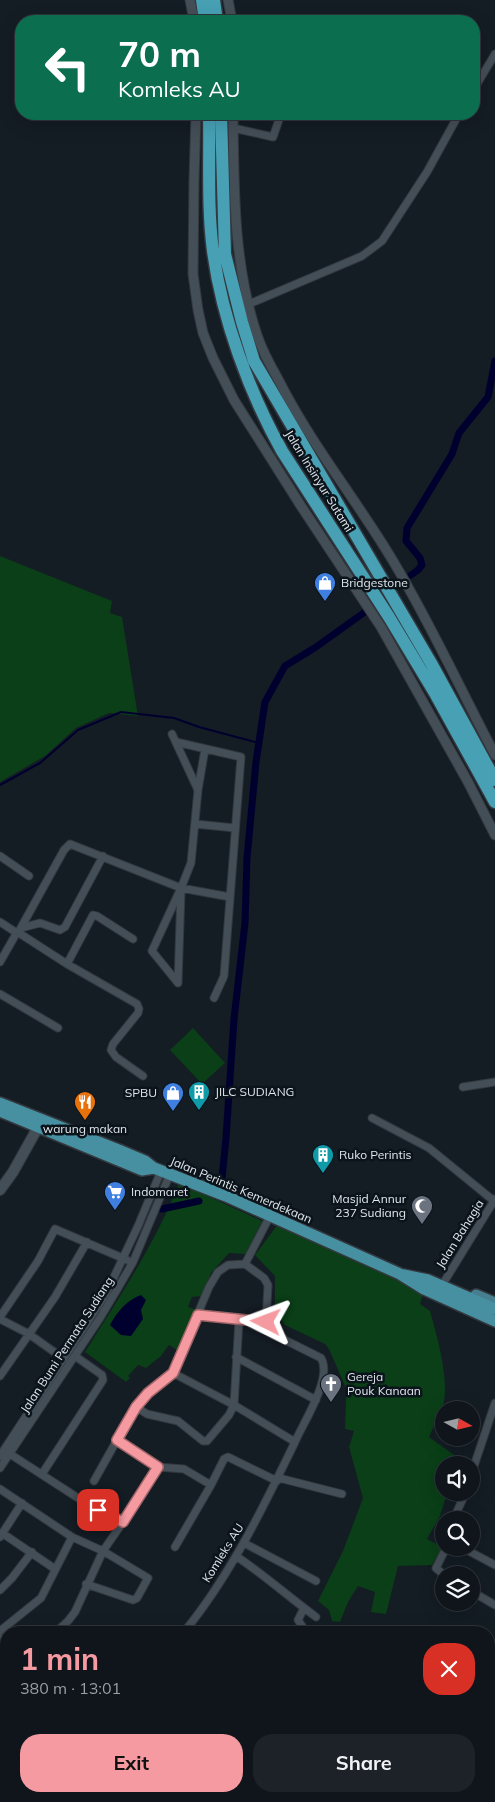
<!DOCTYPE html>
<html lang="en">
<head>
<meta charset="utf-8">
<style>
	body { margin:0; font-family:Mulish,sans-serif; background:#1d2228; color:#f1f3f6; height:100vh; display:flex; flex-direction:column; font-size:19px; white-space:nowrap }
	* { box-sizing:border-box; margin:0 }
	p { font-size:16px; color:#9b9fa3 }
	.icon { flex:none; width:28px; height:28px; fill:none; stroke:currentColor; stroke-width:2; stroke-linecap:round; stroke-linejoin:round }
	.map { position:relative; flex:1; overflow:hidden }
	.drawer { position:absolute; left:0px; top:1626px; width:495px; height:176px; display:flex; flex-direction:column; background:#0f151b; border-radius:20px 20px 0 0; box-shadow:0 5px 20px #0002,0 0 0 1px #2f343a }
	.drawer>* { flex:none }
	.guide { position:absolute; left:15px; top:15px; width:465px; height:105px; border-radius:20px; box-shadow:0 5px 20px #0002,0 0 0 1px #2f343a; background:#0b6e4f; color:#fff; overflow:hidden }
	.needle { width:32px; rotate:98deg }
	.tools { position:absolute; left:435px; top:1401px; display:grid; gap:10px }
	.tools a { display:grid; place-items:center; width:45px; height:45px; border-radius:50%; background:#0f151b; box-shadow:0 5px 20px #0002,0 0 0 1px #2f343a; font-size:25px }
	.pin { position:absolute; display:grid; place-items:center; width:42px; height:42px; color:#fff; margin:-21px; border-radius:10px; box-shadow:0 2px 8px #0006 }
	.me { position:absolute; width:55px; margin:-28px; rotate:273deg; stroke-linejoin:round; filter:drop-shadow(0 0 4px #0008) }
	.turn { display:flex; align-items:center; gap:18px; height:105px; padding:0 20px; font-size:22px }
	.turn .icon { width:65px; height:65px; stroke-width:2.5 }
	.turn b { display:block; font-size:35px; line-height:42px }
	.round { display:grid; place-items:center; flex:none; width:52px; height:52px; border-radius:20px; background:#1d2228 }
	.headline { display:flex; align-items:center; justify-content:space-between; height:85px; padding:0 20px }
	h1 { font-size:30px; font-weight:700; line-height:38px; color:#f49aa0 }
	.cta { display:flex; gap:10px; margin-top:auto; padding:10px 20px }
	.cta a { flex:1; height:58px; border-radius:20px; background:#f49aa0; color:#111; font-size:20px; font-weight:700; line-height:58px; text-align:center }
	.cta a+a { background:#1d2228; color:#f1f3f6 }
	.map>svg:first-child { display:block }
	.green { fill:#0a3f17 }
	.water { fill:#00002f }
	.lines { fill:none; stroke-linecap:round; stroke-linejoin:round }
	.stream { stroke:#00002f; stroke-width:2 }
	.canal { stroke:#00002f; stroke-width:7 }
	.minor-casing { stroke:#33383e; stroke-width:9 }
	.tertiary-casing { stroke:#33383e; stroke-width:11 }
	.secondary-casing { stroke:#33383e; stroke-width:12 }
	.primary-casing { stroke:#33383e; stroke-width:14 }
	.trunk-casing { stroke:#33383e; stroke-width:14 }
	.motorway-casing { stroke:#33383e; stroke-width:15 }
	.minor { stroke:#444e57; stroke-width:7 }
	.tertiary { stroke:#444e57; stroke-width:9 }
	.secondary { stroke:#444e57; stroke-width:10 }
	.primary { stroke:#467f8f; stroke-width:11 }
	.trunk { stroke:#4690a2; stroke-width:11 }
	.motorway { stroke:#47a0b4; stroke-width:12 }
	.route-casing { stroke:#9f6468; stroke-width:12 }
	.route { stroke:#f49aa0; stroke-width:9 }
	.labels { text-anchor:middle; stroke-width:5; stroke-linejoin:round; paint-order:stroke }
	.street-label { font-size:12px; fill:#e0e6ec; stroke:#0b131b }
	.poi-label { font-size:12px; fill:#e0e6ec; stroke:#0b131b; text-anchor:start }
</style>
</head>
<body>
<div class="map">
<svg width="495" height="1802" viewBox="0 0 495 1802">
	<rect width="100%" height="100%" fill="#141c24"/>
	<path class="green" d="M0 556 112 601 110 613 122 617 138 716 109 713 76 728 45 756 0 782Z
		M193 1028 225 1063 202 1084 170 1050Z
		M179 1183 262 1221 246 1254 229 1253 211 1273 202 1296 192 1297 188 1307 199 1310 182 1353 169 1345 161 1356 146 1368 138 1365 128 1376 130 1378 126 1382 85 1352C119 1297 156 1243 179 1183Z
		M278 1224 424 1291 420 1304 430 1311C437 1336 450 1380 443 1406 441 1416 433 1427 429 1437L461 1460 462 1465H444V1492L447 1493 440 1516 427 1539 442 1547 432 1565 398 1566 386 1614 371 1612 375 1592 358 1586 348 1602 340 1622 332 1621 329 1610 318 1601 343 1551 363 1498 349 1447 354 1431 345 1429 346 1397 348 1393 329 1349 325 1344 285 1325 275 1311V1276L255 1255Z"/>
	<path class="water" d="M141 1295 146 1300 141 1310 143 1319 131 1336 121 1335 110 1325C116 1313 128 1299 141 1295Z"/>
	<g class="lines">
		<path class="stream" d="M0 785 40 763 78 730 121 712 174 718 199 727 259 743"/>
		<path class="canal" d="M411 575 418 570 422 565 420 558 406 541 407 528 452 454 459 433 488 397 495 361
			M217 1184 222 1178 226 1138 234 1019 245 923 247 858 256 762 265 702 285 666 316 647 369 609
			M162 1209 199 1201"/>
		<g class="minor-casing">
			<path id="minor" d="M474 89 495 54
				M233 128 273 137 281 114
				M249 304 362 256 382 241 427 172 459 114
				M172 734 198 790 191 863 181 888 152 951 178 983
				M176 742 241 757 224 976 214 998
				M198 790 205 749
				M195 824 235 828
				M0 856 29 876
				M0 922 17 933
				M21 928 40 923 60 930 65 927 103 856
				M18 933 64 850 70 844 181 888 230 897
				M0 962 16 934 19 933 67 964 137 1004 139 1009 138 1013 113 1044 111 1050 116 1057 143 1076
				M67 964 93 915 97 916 133 939
				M178 983 181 891
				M0 994 58 1028
				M463 1087 495 1082
				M372 1118 429 1148 494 1201
				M444 1282 495 1199
				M198 1315 239 1320
				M0 1317 38 1261 55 1229 127 1260
				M0 1319 29 1334 64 1359
				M266 1322 268 1285 264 1278 245 1264 270 1216
				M236 1357 316 1400
				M173 1373 234 1405 295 1442
				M0 1376 55 1297 87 1242
				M136 1407 117 1440 158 1467
				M10 1454 78 1498 123 1522 158 1467 184 1469 211 1485 224 1459 228 1457 277 1481
				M0 1456 106 1294 138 1226 161 1171
				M0 1468 100 1318 118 1288 133 1262 170 1174
				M42 1474 103 1380 102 1375 75 1356
				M471 1475 495 1403
				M279 1478 342 1494
				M94 1481 117 1440
				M0 1489 72 1537 103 1551 148 1578 137 1598 133 1600 86 1584
				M453 1520 466 1492
				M2 1533 55 1569
				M0 1537 22 1503
				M244 1543 316 1581
				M175 1547 211 1485
				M463 1548 495 1565
				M236 1556C264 1575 289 1597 316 1617
				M444 1575 436 1568 446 1548
				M0 1590 12 1578 32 1552
				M471 1591 495 1605
				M304 1608 298 1620 306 1632
				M0 1631 41 1598 72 1537
				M56 1632 68 1621 75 1612 103 1551 123 1522
				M184 1632C230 1576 263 1508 295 1442 303 1423 333 1378 321 1358L285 1340 266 1322 239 1320 234 1405 229 1415 207 1441H203L178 1421 147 1414 136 1407 152 1389 173 1373 209 1287 218 1272 228 1265 245 1264
				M0 1638 6 1652
				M489 1670 495 1665
				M0 1679 6 1671
				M126 1796 135 1802
				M17 1802 22 1796
				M188 1802 191 1796
				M319 1802 326 1796"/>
		</g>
		<g class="tertiary-casing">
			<path id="tertiary" d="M190 0 194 21
				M228 0 232 21
				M196 114 194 180 193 274 198 310 203 333 213 358 234 400 301 506 381 627 468 782 495 835
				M233 114C234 187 233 264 257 335 262 350 270 365 278 379 310 443 356 499 393 561 431 624 461 691 495 755"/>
		</g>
		<g class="secondary-casing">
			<path id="secondary" d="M0 1190 13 1172 42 1120"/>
		</g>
		<g class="primary-casing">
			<path id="primary" d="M476 1295 495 1303"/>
		</g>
		<g class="trunk-casing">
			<path id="trunk" d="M0 1103 119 1150 145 1161 154 1168 226 1196 400 1274 424 1289 495 1321
				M2 1112 142 1170 154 1168
				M404 1275 428 1280 495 1309"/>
		</g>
		<g class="motorway-casing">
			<path id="motorway" d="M202 0 205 21
				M214 0 217 21
				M209 114C210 159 207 206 213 251 222 318 249 392 282 451L389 617 436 695 495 802
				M221 114 225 254 242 322 254 361 431 663 495 780"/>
		</g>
		<use href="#minor" class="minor"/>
		<use href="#tertiary" class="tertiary"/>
		<use href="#secondary" class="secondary"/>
		<use href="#primary" class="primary"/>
		<use href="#trunk" class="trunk"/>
		<use href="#motorway" class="motorway"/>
	</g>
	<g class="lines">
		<g class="route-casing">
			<path id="route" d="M98 1510 123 1522 158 1467 117 1440 136 1407 148 1393 173 1373 198 1315 266 1322"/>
		</g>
		<use href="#route" class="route"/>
	</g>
	<defs>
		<g id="shop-pin" transform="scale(1.125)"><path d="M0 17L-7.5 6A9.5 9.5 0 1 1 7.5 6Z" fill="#3f7fe0" stroke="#0b131b"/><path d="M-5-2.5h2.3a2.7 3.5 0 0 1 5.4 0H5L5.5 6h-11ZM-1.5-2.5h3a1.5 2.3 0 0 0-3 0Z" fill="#fff"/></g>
		<g id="building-pin" transform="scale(1.125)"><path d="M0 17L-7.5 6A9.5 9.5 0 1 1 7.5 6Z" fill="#0f9aa8" stroke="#0b131b"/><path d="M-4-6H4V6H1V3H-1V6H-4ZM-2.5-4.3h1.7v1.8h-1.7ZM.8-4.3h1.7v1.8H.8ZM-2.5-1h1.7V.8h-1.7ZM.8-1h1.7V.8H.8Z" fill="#fff"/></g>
		<g id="restaurant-pin" transform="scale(1.125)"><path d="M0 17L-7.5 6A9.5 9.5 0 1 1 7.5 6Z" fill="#e8710a" stroke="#0b131b"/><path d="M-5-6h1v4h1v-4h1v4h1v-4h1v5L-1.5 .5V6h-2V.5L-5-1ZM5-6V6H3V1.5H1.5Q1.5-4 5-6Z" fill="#fff"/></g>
		<g id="supermarket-pin" transform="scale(1.125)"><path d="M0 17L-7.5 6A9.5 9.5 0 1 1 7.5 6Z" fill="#3f7fe0" stroke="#0b131b"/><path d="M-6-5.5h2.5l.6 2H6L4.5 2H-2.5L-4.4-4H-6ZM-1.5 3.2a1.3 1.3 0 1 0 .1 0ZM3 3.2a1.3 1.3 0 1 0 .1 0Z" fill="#fff"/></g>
		<g id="mosque-pin" transform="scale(1.125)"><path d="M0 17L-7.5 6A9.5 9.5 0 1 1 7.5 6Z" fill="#6b7280" stroke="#0b131b"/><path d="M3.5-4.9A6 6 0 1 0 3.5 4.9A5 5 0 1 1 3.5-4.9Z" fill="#fff"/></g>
		<g id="church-pin" transform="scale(1.125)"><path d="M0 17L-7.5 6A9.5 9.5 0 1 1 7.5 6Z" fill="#6b7280" stroke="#0b131b"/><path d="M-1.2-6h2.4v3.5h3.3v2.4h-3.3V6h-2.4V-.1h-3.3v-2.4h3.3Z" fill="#fff"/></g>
	</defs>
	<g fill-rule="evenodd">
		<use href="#shop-pin" x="325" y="583"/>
		<use href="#building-pin" x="199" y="1092"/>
		<use href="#shop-pin" x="173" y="1093"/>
		<use href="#restaurant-pin" x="85" y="1102"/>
		<use href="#building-pin" x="323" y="1155"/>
		<use href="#supermarket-pin" x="115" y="1192"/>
		<use href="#mosque-pin" x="422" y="1206"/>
		<use href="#church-pin" x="331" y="1384"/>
	</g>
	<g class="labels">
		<g class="street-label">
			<text transform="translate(319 481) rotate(58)" y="4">Jalan Insinyur Sutami</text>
			<text transform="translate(241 1190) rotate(23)" y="4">Jalan Perintis Kemerdekaan</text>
			<text transform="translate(460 1234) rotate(-58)" y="4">Jalan Bahagia</text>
			<text transform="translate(67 1345) rotate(-57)" y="4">Jalan Bumi Permata Sudiang</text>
			<text transform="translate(223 1553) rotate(-58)" y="4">Komleks AU</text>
		</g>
		<g class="poi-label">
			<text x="341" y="587">Bridgestone</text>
			<text x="215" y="1096">JILC SUDIANG</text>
			<text x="157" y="1097" text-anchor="end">SPBU</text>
			<text x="85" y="1133" text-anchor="middle">warung makan</text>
			<text x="339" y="1159">Ruko Perintis</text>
			<text x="131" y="1196">Indomaret</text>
			<text x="406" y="1203" text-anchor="end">Masjid Annur<tspan x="406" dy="14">237 Sudiang</tspan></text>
			<text x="347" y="1381">Gereja<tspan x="347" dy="14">Pouk Kanaan</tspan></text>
		</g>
	</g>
</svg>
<div class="tools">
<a><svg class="needle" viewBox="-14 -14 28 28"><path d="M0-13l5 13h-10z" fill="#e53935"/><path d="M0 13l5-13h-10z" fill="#9b9fa3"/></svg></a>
<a><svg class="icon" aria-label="sound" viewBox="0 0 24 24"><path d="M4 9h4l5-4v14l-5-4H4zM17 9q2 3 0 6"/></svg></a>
<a><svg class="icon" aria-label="search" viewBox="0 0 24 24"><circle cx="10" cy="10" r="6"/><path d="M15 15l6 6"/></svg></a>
<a><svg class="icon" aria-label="layers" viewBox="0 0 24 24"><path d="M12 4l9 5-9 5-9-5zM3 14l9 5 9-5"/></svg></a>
</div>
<div class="pin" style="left:98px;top:1510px;background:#d93025"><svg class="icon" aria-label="arrive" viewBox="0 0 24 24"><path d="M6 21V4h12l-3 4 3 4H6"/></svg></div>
<svg class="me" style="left:266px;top:1322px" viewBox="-20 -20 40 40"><path d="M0-17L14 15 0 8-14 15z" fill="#f49aa0" stroke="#fff" stroke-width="4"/></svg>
<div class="guide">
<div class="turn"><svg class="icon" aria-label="left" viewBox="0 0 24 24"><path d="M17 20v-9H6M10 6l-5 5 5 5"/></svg><div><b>70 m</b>Komleks AU</div></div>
</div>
<section class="drawer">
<div class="headline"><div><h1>1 min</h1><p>380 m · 13:01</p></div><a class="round" style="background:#d93025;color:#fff"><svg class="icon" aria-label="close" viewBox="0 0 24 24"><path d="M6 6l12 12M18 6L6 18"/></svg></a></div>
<div class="cta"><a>Exit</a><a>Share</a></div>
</section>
</div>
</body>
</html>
